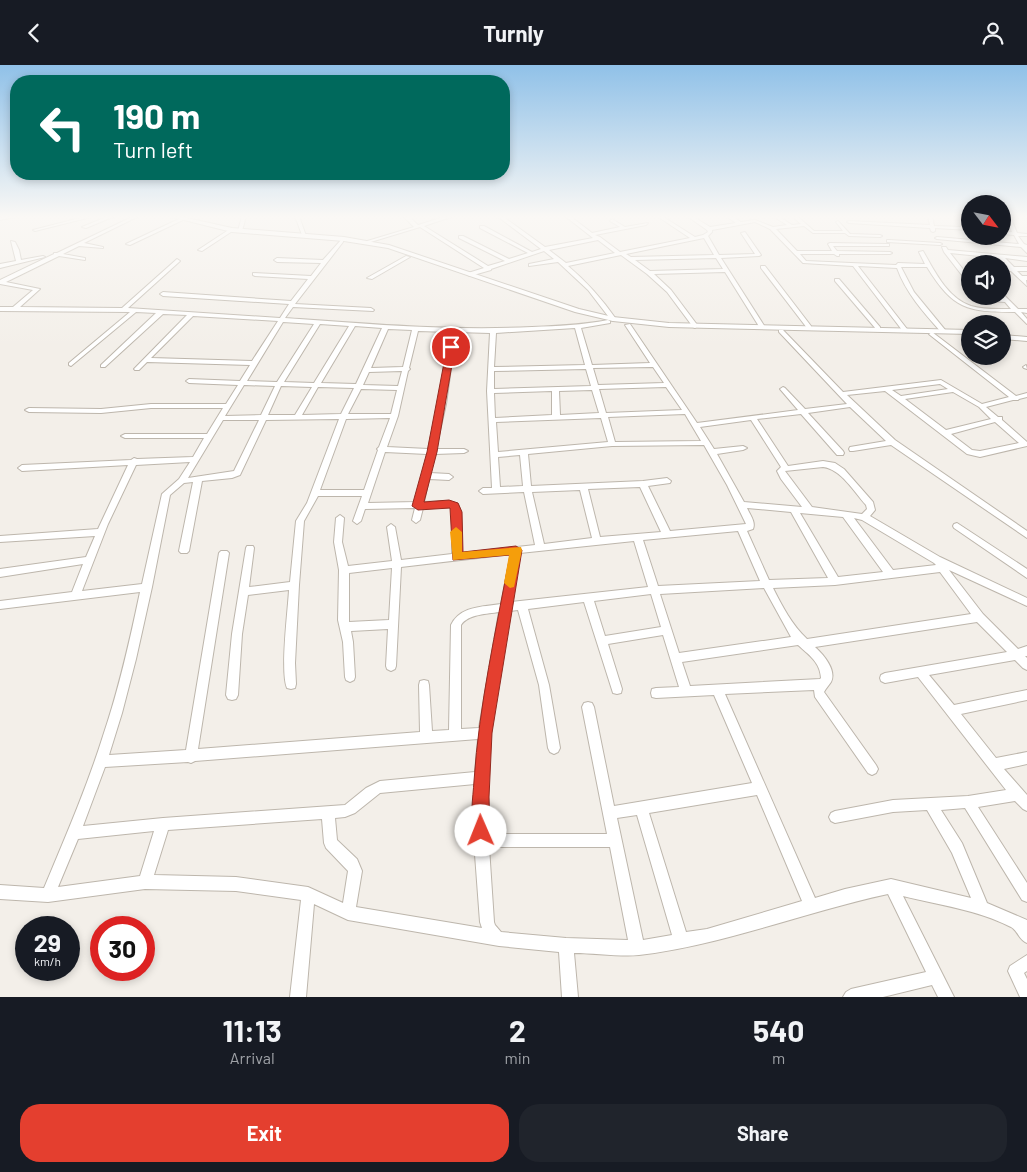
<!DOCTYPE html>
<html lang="en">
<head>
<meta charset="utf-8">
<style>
	body { margin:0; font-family:Barlow,sans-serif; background:#20242c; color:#f1f3f6; height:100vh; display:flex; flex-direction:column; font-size:19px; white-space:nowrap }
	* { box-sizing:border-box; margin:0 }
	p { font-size:16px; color:#9ea1a6 }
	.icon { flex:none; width:28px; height:28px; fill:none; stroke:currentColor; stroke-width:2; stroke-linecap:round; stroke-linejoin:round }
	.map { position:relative; height:932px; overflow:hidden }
	.drawer { display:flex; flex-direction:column; background:#171b24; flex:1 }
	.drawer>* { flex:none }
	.banner { position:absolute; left:10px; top:10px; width:500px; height:105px; border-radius:20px; box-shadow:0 2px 8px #0003; background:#00695c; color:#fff; overflow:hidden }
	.needle { width:32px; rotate:122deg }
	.fabs { position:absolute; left:961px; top:130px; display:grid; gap:10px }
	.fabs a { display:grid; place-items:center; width:50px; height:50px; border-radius:50%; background:#171b24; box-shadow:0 2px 8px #0003; font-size:25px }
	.speed { position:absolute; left:15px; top:851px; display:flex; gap:10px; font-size:25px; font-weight:700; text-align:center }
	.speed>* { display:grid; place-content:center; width:65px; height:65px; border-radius:50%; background:#171b24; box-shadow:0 2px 8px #0003; line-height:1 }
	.speed small { font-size:12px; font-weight:400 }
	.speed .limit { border:8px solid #d22; background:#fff; color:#111 }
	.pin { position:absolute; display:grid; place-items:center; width:42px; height:42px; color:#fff; margin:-21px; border:2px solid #fff; border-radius:50%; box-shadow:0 1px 5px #0007 }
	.me { position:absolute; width:55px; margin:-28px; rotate:359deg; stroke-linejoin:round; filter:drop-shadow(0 0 4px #0008) }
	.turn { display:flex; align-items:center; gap:18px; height:105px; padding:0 20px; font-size:22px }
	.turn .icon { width:65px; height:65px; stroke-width:2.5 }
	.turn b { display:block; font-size:35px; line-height:42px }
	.eta { display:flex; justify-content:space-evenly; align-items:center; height:85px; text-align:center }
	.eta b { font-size:30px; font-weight:700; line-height:35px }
	.button { display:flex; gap:10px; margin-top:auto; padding:10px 20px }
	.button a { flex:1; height:58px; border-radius:20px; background:#e43f2f; color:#fff; font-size:20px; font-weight:700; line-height:58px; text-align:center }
	.button a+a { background:#20242c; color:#f1f3f6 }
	header { display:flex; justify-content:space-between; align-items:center; height:65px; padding:0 20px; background:#171b24; font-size:22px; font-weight:700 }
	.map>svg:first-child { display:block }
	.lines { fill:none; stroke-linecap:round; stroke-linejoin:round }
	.minor-casing { stroke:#bdb6ac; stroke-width:2 }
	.tertiary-casing { stroke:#bdb6ac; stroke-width:2 }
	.minor { fill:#fff; fill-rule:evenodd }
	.tertiary { fill:#fff; fill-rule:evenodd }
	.route { fill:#e43f2f; stroke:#94291f }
	.slow { fill:#f59e0b }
</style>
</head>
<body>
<header><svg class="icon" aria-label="back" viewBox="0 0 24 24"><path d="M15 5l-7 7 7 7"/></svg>Turnly<svg class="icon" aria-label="person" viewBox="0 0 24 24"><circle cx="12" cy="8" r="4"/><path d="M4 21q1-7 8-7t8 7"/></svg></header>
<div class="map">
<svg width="1027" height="932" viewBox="0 0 1027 932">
	<rect width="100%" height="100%" fill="#f3efe9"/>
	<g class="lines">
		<g class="minor-casing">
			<path id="minor" d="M10 151H20L0 155V153Z
				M88 151H95L35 166 33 165Z
				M109 151H115L86 163 82 162Z
				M134 151H139L84 178 103 182V183L79 181 63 189 85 193V195L59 191 6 217 40 224 20 242 122 243 177 194 180 196 179 197 128 243 280 253 289 239 163 231 160 229 163 227 291 236 308 214 255 211 253 210V208L311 211 321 198 277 197 274 195 277 193 323 195 341 175H343V177L295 239 371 243 374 245 373 246 293 242 285 253C368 259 450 266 532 262 558 261 583 260 608 255L610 256V258L581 263 592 300 650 298 625 260 630 259 697 358 798 345 780 324 783 322 785 323 805 344 847 339 779 267V265H783L843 327 941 315 982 339 1009 332 930 270 929 269 932 267 1016 331 1027 328V332L1019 334 1018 335H1013L986 342 998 352H1002V355L1027 377V381L980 392 967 389 885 326 847 330 895 375 1027 466V473L891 380 853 386H850L849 384 850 382 886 376 850 342 808 348 843 386 844 388 843 390H837L801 349 757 354 788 401 823 396 835 398 844 404 873 437 875 445 870 451 940 492 1027 533V541L949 505 983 549 1018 584 1027 581V591H1025L1027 593V605L1023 603 1015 595 929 610 954 640 1027 625V635L961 649 996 693 1027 687V699L1004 704 1027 730V746L1023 744 1015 736 978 742 1027 818V837L1022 835 965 743 941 745 962 778 987 838 1027 855V878C1019 875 1018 866 1011 862 978 845 939 840 903 831L954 932H938L932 920 883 932H843L846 927 851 924 926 907 888 829C804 847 724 880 639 890 621 892 593 888 574 888L578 932H562L559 887 499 881 348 855 314 839 306 932H290L301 835 236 826 145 824 48 837 0 834V820L44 823C65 773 87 722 103 671 119 624 130 575 140 527L0 544V536L72 527 83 499 0 512V504L86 492 95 471 0 477V471L98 464 128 400 22 406 18 403 22 400 131 395 134 393 137 394 193 392 204 373H125L121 371 125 369H207L223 343H151L101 348 29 347 25 345 29 343 101 344 151 339H226L238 320 189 318 186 316 189 314 240 316 250 300 147 297 139 305H135L134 304 187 250 163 249 105 302H101V300L156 248 136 247 71 301 69 300V298L130 247 0 246V242H13L33 225 0 219V215L54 189V188H57ZM193 251 278 256 252 296 151 293ZM283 257 314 259 277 317 247 316ZM320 259 349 261 314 318 284 317ZM355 261 382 263 356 319 321 318ZM575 263 585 300 494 302 496 268ZM388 264 412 265 403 302 371 303ZM418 266 450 267 438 339 428 384 387 382 398 351 408 306 410 304 409 303ZM456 267 490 268 487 326 492 423H483L479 426 483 429 524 427 535 480 462 488 461 447 458 439 449 436 424 437 429 414 449 415 453 412 449 409 430 408 435 389 464 388 468 386 464 384H436L446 339ZM653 302 664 318 598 320 593 303ZM586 304 591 321 494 324V306ZM402 306 398 321 363 320 369 307ZM940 319 948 324 901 331 892 325ZM244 320 275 321 261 350 225 351ZM281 321 312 322 295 350H268ZM318 322 354 323 341 349 302 350ZM666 322 682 345 606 348 599 324ZM361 324 397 325 391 349H348ZM592 325 599 348 560 350 559 326ZM552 326V350L495 353 494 328ZM953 327 979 342 991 354 946 365 905 334ZM685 349 701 376 615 377 608 352ZM390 353 379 382 377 384 378 385 364 425H320L346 354ZM601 353 608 377 498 387 496 357ZM339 354 307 438 296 456 290 517 249 522 254 483 253 481H247L246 483 232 569 226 630 228 634 232 635 236 634 238 630 242 569 248 530 289 525C288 545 280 607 287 623L291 624 295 623 296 619 295 598 299 520 304 456 318 431H362L353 456 357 459 361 456 365 444 415 443 412 455 416 458 420 455 423 443 449 442 451 443 453 447 452 489 401 495 395 462 391 459 387 462 392 496 348 501 342 477 344 453 340 450 336 453 334 477 339 505 338 555 343 577 345 612 346 615 350 617 354 615 355 612 353 577 351 566 388 564 386 601 387 604 391 606 395 604 396 601 401 502 511 489 501 539C482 542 460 541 451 560L449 665 432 666 429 620 428 616 424 615 420 616 419 620 420 667 198 684 229 488 227 486H221L219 488 186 685 109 690 122 648 136 594 152 522 170 430 184 418 193 417 179 486 181 488H187L189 486 202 416 232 413 240 410 266 355ZM223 355H259L234 406 188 413ZM751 355 781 402 777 406 781 414 802 442 744 437 717 389 743 385 747 383 743 381 714 384 700 362ZM995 357 1019 378 980 386 972 385 951 369ZM704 380 727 420 746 459 670 466 648 421 670 418 671 416 667 413 643 416 531 421 528 389 612 381ZM385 387 427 389 416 437 368 438ZM520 390 523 421 500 422 498 392ZM190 397 179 414 162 429 142 519 82 526 108 459 136 400ZM823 402C841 404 854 427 866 440L867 444 862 449 812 442 785 406ZM640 422 661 467 600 472 588 424ZM580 425 592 473 544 479 532 427ZM747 443 791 447 828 513 769 515 747 466 753 464C756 457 750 450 747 443ZM800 448 843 452 883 507 838 512ZM854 453 862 455 934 498 936 500 893 505ZM738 466 760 516 658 521 643 475ZM634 476 648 522 511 537 520 488ZM392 503 389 555 349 557V508ZM940 507 971 549 807 574C792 560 782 541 773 523L835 520ZM764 523 791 572 679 588 660 529ZM651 529 661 562 605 571 594 536ZM584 537 613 628 617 629 621 628 622 624 608 579 663 570 679 622 656 623 652 624 651 628 652 632 656 633 714 630 752 718 614 741 594 642 592 638 588 637 584 638 582 642 607 769H488C484 692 496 622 510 546L518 545 539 620 548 683 550 687 554 689 558 687 560 683 549 620 528 544ZM499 547 479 663 461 664V560C468 549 488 549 499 547ZM977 557 1007 587 885 608 881 610 880 613 881 616 885 618 918 612 1006 725 968 731 893 735 835 746 831 748 829 752 831 756 835 758 893 747 927 745 952 788 971 833 891 814 845 824 815 833 725 629 814 625 815 632 868 708 872 710 876 708 878 704 876 700 824 627C826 623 829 620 831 617 837 605 823 589 815 582ZM798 580C809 590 820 597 821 613L820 614 690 621 682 597ZM478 674 475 707 380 716 366 723 345 740 163 753 83 761 105 702 188 697 191 698 195 696ZM475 719 474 776 480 857 482 863 356 842 362 806 357 794 337 775 335 753 345 752 355 748 380 728ZM757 730 802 836 707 864 686 867 649 748ZM637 750 672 870 643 875 617 753ZM322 754 324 778 326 783 348 806 343 838 308 822 236 812 154 810 168 765ZM154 766 140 811 58 822 78 774ZM489 782H610L628 875 566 873 501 867 495 860 494 857Z
				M242 151H246L242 166 240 167 238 166Z
				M295 151H299L306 171 302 170Z
				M403 151H408L418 160 447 151H454L424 161 488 201 505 196 459 173V171H463L509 194 528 188 480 163V161H484L532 187 541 184 497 151H502L545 182 593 173 565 151H570L592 168 620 162 610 156 612 154 625 162 648 158 646 160 595 170 600 172 620 187 690 173 657 151H662L695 172 703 170 708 167 707 165 687 151H692L710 162 736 158 726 151H731L741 157 755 155 773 162 787 160 773 151H778L792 160 801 159 792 151H797L814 166H843L836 157 838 156 850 169 880 170 882 171 880 172 849 171 845 168H813L804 161 776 164 797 186H832L828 179 830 178 887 179H889V181H833L837 186 890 187 892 188 890 189H839V191H837L834 189H800L806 196 896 200 898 198 925 199 919 187 923 186C934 205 947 233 971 241 984 245 998 244 1011 244L1005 237 977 235 974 233 977 231 1002 234 999 231 1004 230 1018 244H1027V248L1021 247 1027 254V259L1015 247C967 247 953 244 927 202H901L914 227 946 266 941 267C924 248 906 228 897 203L858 201 907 264 902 265 853 201 803 198 770 164 755 157 712 165V167L708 171 719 190 755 189 741 168 745 167 761 190 759 191 721 193 765 262 764 263H760L725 207 654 209 671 225 698 261 695 263 693 262 667 227 647 209 621 190 568 201C587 217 602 234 616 254L613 256 611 255 588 225 558 197 529 201V199L554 194 544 186 491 204V205L470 211 468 210V208L484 203 420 162 364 179V177L414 162ZM704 173 714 190 631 192 626 189ZM598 175 615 188 566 198 549 185ZM716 193 723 204 650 206 635 195Z
				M928 151H932L934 161 965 162 961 151H965L970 165 935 163V166L933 167 931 166 930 163 849 158 847 157 849 156 930 160Z
				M1006 151H1010L1017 168 1027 169V171H1018L1024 179 1027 180V188L1021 182 937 174 935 173 937 172 1019 179 1014 170 1002 169V167H1012Z
				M181 153 185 154 130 180 126 179Z
				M230 164 234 165 202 186 198 185Z
				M889 175 940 178 942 179 940 180 887 177V175Z
				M11 176 15 177 19 185 21 195 43 191 45 192 0 203V199L16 196Z
				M942 182H946L948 185 1027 192V196L1005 193 1014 202H1027V206H1017L1022 211H1027V215H1026L1027 221 1011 206H1002V202H1008L999 193 950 188 970 213V219L968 218 944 187Z
				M406 191 410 192 372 214 367 213Z
				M761 201H765L811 261V263H807L761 203Z
				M835 214H839L880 262V264H876L835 216Z
				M1026 300 1027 304 1024 303 1023 302Z
				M957 458 1027 504V513L954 463 953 461 954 459Z
				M1027 890V906L1024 908 1027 914V932H1020L1008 906 1010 901Z"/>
		</g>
		<g class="tertiary-casing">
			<path id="tertiary" d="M168 151H178L232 163 344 172 389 180 579 244 613 252 669 258 970 265V269L669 262 613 256 575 247 388 183 344 176 232 167Z
				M1002 270 1027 272V276L1002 274Z"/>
		</g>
		<use href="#minor" class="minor"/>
		<use href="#tertiary" class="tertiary"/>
	</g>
	<linearGradient id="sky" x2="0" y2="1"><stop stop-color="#90c1e8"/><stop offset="0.54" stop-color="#faf8f5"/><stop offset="1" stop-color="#faf8f5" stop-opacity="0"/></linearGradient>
	<rect width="1027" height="281" fill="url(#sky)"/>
	<path class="route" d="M451 280 455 282 437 387 424 437 449 435 458 438 462 447 463 487 516 481 522 485 492 668 489 732 490 766 487 772 481 775 475 772C469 756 473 733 474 716 479 640 496 565 510 490L453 495 450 443 418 445 412 441 427 387 447 282Z"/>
	<path class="slow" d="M456 462 462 467V487L521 482 522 485 514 522 510 523 504 518 509 490 453 495 450 467Z"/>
</svg>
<div class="fabs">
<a><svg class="needle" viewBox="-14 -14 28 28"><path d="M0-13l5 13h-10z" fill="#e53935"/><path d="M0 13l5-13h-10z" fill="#9ea1a6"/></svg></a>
<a><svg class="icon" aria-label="sound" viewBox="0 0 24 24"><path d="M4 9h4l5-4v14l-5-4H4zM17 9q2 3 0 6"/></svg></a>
<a><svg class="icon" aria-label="layers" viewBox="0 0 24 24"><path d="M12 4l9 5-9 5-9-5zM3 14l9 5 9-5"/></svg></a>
</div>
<div class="speed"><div>29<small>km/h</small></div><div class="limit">30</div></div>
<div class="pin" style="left:451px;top:282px;background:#d93025"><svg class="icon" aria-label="arrive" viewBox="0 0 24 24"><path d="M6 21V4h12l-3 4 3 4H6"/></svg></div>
<svg class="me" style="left:481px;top:766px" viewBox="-20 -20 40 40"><circle r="19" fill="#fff"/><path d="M0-13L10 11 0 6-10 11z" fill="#e43f2f"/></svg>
<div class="banner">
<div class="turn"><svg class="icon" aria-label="left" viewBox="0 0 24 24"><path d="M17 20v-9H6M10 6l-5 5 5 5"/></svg><div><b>190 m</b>Turn left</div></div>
</div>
</div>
<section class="drawer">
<div class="eta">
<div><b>11:13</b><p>Arrival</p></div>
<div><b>2</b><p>min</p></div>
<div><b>540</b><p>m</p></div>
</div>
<div class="button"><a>Exit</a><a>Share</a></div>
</section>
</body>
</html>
